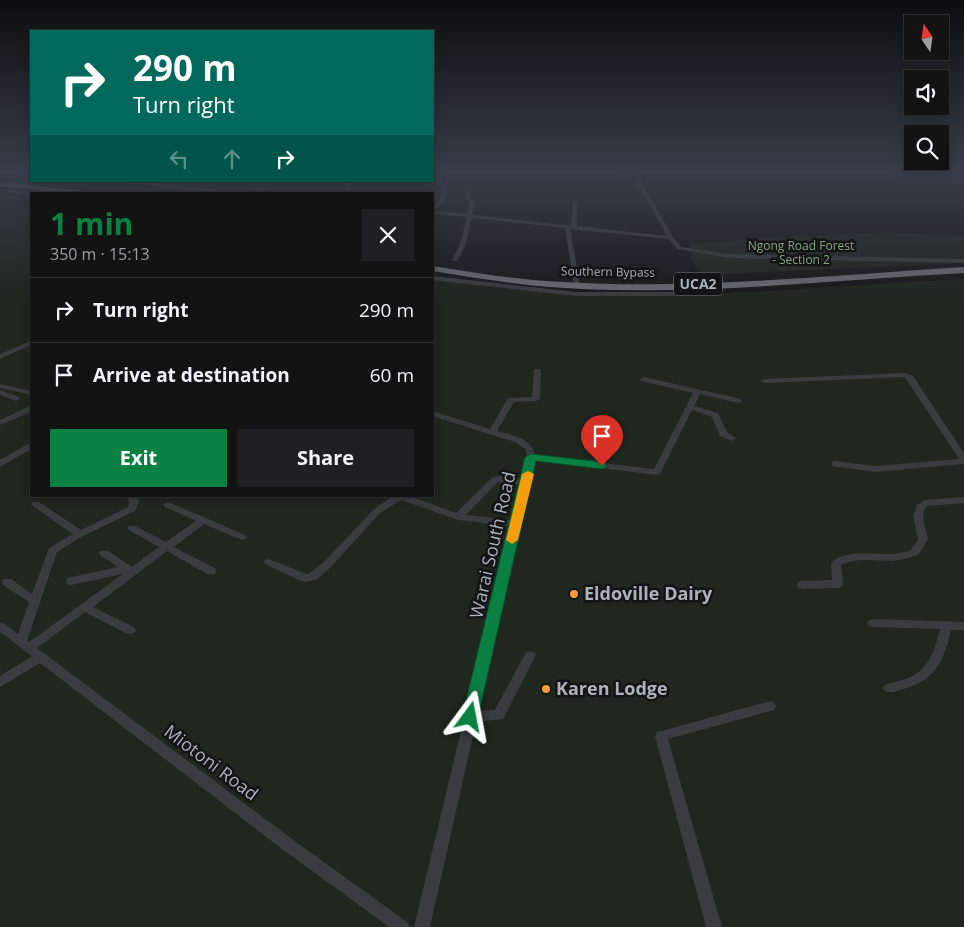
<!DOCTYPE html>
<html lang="en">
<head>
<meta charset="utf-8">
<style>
	body { margin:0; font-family:"Open Sans",sans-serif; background:#202022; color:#f1f3f6; height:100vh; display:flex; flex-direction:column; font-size:19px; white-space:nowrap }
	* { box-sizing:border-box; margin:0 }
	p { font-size:16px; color:#9d9ea0 }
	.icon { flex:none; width:28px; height:28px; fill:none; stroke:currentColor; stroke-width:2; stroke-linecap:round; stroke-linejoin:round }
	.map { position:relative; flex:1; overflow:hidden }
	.drawer { position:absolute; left:30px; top:192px; width:404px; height:305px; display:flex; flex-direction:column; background:#131314; border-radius:0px; box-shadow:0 2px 12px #0003,0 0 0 1px #323234 }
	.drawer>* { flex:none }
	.top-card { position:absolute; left:30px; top:30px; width:404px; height:152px; border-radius:0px; box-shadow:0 2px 12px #0003,0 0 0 1px #323234; background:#00695c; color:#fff; overflow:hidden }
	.needle { width:32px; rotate:347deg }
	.buttons { position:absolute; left:904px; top:15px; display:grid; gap:10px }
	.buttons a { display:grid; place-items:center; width:45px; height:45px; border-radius:0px; background:#131314; box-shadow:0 2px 12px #0003,0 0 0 1px #323234; font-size:25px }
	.pin { position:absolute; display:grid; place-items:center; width:42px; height:42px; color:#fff; margin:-51px -21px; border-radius:50% 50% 50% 0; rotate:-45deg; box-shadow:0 0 5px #0007 }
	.pin .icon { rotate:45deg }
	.me { position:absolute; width:55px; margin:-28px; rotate:13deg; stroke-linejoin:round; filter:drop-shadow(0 0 4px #0008) }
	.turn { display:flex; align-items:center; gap:18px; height:105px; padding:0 20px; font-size:22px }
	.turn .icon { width:65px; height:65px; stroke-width:2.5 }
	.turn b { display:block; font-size:35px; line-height:42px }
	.lanes { display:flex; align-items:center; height:48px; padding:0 20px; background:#0003; justify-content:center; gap:25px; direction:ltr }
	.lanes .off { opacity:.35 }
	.round { display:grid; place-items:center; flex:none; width:52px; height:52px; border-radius:0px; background:#202022 }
	.overview { display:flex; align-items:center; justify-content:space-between; height:85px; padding:0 20px }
	h1 { font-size:30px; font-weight:700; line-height:38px; color:#0b8043 }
	.button { display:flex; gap:10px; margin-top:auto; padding:10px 20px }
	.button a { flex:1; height:58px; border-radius:0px; background:#0b8043; color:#fff; font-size:20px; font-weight:700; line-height:58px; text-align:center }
	.button a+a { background:#202022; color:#f1f3f6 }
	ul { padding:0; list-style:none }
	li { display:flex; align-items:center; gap:15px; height:65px; padding:0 20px; border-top:1px solid #323234 }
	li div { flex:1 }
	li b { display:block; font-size:19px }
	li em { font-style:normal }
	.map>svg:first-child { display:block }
	.green { fill:#1f271f }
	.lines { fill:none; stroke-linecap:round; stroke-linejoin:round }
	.minor { fill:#3a3c40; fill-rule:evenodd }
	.highway { fill:#666a72; fill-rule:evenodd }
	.route { fill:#0b8043; stroke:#07532c }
	.slow { fill:#f59e0b }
	.poi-dot { fill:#f59d38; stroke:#141416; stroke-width:2 }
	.labels { text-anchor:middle; stroke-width:5; stroke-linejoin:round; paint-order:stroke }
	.far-park-label { font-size:12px; fill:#85a682; stroke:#141416 }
	.far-street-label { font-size:12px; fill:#abb2bb; stroke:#141416 }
	.shield { fill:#141416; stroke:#7e838a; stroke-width:1 }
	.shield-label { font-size:14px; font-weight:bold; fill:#abb2bb }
	.near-street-label { font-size:18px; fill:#abb2bb; stroke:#141416 }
	.near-poi-label { font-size:18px; font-weight:bold; fill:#abb2bb; stroke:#141416; text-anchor:start }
</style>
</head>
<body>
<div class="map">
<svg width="964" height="927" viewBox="0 0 964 927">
	<rect width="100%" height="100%" fill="#19191b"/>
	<path class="green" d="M691 171 663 177H640L636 171Z
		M0 195 31 198V496H432L433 276C607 313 787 287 964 279V927H0Z
		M889 233 964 236V263L703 275 691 260V244L790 236Z"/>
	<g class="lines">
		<path class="minor" d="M436 171H440C445 190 452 197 434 211L467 214 469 202 466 199V190L468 189 470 190V198L474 202 472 214 474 215 571 226 573 202 575 201 577 202V226L667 236 634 177 567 171H594L636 175 638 176 673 237 681 247 729 254 964 259V263L729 258 677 249 669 239 570 229 580 285 577 287 574 285 565 228 472 218 466 244 457 261H453L452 260 460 244 467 217 432 214V207C447 196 440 187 436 171Z
			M114 181H133L249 194H230Z
			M349 181H354L345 194H340Z
			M261 186 265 187 260 194H255Z
			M0 189 42 193 44 194H31L0 191Z
			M432 276 577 292H686L689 294 686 296H577L432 280Z
			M31 341V345L0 359V354Z
			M534 369H540L541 371 540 399 536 401 514 402 497 431C512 435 531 438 535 455L654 469 693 393 641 381 640 379 644 377 741 399 742 401 738 403 700 394 694 406 718 413 727 432 736 438 732 441 720 436 712 417 692 410 660 474 657 475 535 460 478 711 495 710 526 652 530 651 534 652 536 655 503 719 476 722 430 927H414L510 526 458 520 401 500 380 513 332 566 316 580 305 582 301 581 265 564 264 562 265 560 269 559 306 574H309L324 562 374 509 393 496H410L456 513 493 477 502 476 521 480 527 457 525 449 515 442 432 416V411L490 429 508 398 532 397ZM498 482 520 485 512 520 466 515Z
			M905 373 913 376 964 453V464L875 472 832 466 831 464 832 462 835 461 875 466 959 459 907 380 904 377 765 383 761 381 765 379Z
			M0 384 31 391V395L0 388Z
			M0 390 19 397 20 399 16 401 0 395Z
			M28 407H31V412L0 425V420Z
			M28 444H31V449L0 467V460Z
			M127 496H136L139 502 135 511 83 536 57 552 27 641 29 642 123 574 71 585 67 584 66 581 67 578 118 567 100 555 99 553 100 551H108L132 567 159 547 129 530 127 528 129 526H135L166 542 196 521 165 507 163 505 165 503H171L245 535 247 537 245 539 242 540 204 524 174 547 215 568 216 571 215 574H207L167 551 93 607 134 627 136 630 134 633 130 634 126 633 85 612 37 648 288 836 407 922 410 927H389L278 846 40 663 0 687V676L32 656 0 632V622L4 623 18 634 29 602 3 585 2 582 3 579H11L32 594 49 548 73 534 33 506 31 504 33 502H39L81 530 128 507 129 502Z
			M964 497V503L927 506C919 514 926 529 928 539L919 554C910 558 901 560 892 561 875 561 857 557 841 565L843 584 842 587 838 588 802 589 798 588 797 585 798 582 802 581 832 580 831 563C843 549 875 555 892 554 899 554 905 552 911 550L918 539 913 515 917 505 925 500Z
			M873 619 964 622V630H951C944 660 936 680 904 689 898 691 891 694 885 691L883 688 885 685C892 682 901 681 908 678 929 670 935 649 940 629L873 627 869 626 867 623 869 620Z
			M770 701 774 702 776 706 774 710 668 739 722 927H706L655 736 657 732 661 731Z"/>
		<path class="highway" d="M0 182 94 192 97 194H72L0 186Z
			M432 266C476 273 519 280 564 282 697 290 831 275 964 267V273C831 280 697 296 564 288 519 285 476 278 432 271Z"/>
	</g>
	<linearGradient id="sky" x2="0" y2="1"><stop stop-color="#0e0e0f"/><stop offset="0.57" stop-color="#383e4a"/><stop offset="1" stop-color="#383e4a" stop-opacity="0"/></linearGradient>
	<rect width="964" height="301" fill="url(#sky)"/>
	<path class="route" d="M531 454 602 462 608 466 602 469 536 461 478 717 475 722 470 724 464 722 462 717 525 457Z"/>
	<path class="slow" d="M528 471 534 474 518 540 512 544 506 540 522 474Z"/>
	<g class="poi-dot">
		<circle cx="574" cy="594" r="5"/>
		<circle cx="546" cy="689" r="5"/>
	</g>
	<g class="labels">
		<g class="far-park-label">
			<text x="801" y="250">Ngong Road Forest<tspan x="801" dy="14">- Section 2</tspan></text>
		</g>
		<g class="far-street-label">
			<text transform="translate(608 272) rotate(1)" y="4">Southern Bypass</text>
		</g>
		<rect class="shield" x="674" y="272.5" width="48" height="23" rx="4"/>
		<g class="shield-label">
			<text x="698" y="289">UCA2</text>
		</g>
		<g class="near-street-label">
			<text transform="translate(493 545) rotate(-77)" y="6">Warai South Road</text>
			<text transform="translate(211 763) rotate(37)" y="6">Miotoni Road</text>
		</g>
		<g class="near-poi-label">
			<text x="584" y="600">Eldoville Dairy</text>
			<text x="556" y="695">Karen Lodge</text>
		</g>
	</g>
</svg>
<div class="buttons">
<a><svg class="needle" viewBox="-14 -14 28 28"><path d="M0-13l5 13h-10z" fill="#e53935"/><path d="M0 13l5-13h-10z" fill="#9d9ea0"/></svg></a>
<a><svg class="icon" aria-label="sound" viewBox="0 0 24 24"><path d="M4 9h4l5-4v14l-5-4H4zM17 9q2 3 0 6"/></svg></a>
<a><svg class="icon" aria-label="search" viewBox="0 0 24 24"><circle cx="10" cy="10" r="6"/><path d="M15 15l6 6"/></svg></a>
</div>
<div class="pin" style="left:602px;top:466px;background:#d93025"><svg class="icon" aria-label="arrive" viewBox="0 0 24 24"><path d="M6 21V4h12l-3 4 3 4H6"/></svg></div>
<svg class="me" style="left:470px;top:717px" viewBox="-20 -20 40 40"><path d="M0-17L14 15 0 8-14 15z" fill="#0b8043" stroke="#fff" stroke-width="4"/></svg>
<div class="top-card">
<div class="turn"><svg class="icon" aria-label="right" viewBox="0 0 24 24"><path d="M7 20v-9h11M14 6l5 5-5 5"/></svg><div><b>290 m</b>Turn right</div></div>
<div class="lanes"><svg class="icon off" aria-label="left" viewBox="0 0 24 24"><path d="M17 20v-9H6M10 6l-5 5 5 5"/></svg><svg class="icon off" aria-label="ahead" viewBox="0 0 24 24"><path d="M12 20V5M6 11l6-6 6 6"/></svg><svg class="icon" aria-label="right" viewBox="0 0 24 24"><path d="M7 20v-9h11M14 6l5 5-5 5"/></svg></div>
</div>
<section class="drawer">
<div class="overview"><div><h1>1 min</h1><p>350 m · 15:13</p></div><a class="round"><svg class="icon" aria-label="close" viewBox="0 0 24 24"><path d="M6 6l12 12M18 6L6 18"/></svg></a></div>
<ul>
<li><svg class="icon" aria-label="right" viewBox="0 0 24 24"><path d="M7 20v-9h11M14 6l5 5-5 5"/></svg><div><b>Turn right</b></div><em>290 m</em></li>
<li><svg class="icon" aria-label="arrive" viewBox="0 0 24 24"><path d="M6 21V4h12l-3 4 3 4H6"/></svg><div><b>Arrive at destination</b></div><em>60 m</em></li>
</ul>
<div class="button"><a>Exit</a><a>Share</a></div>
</section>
</div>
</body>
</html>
